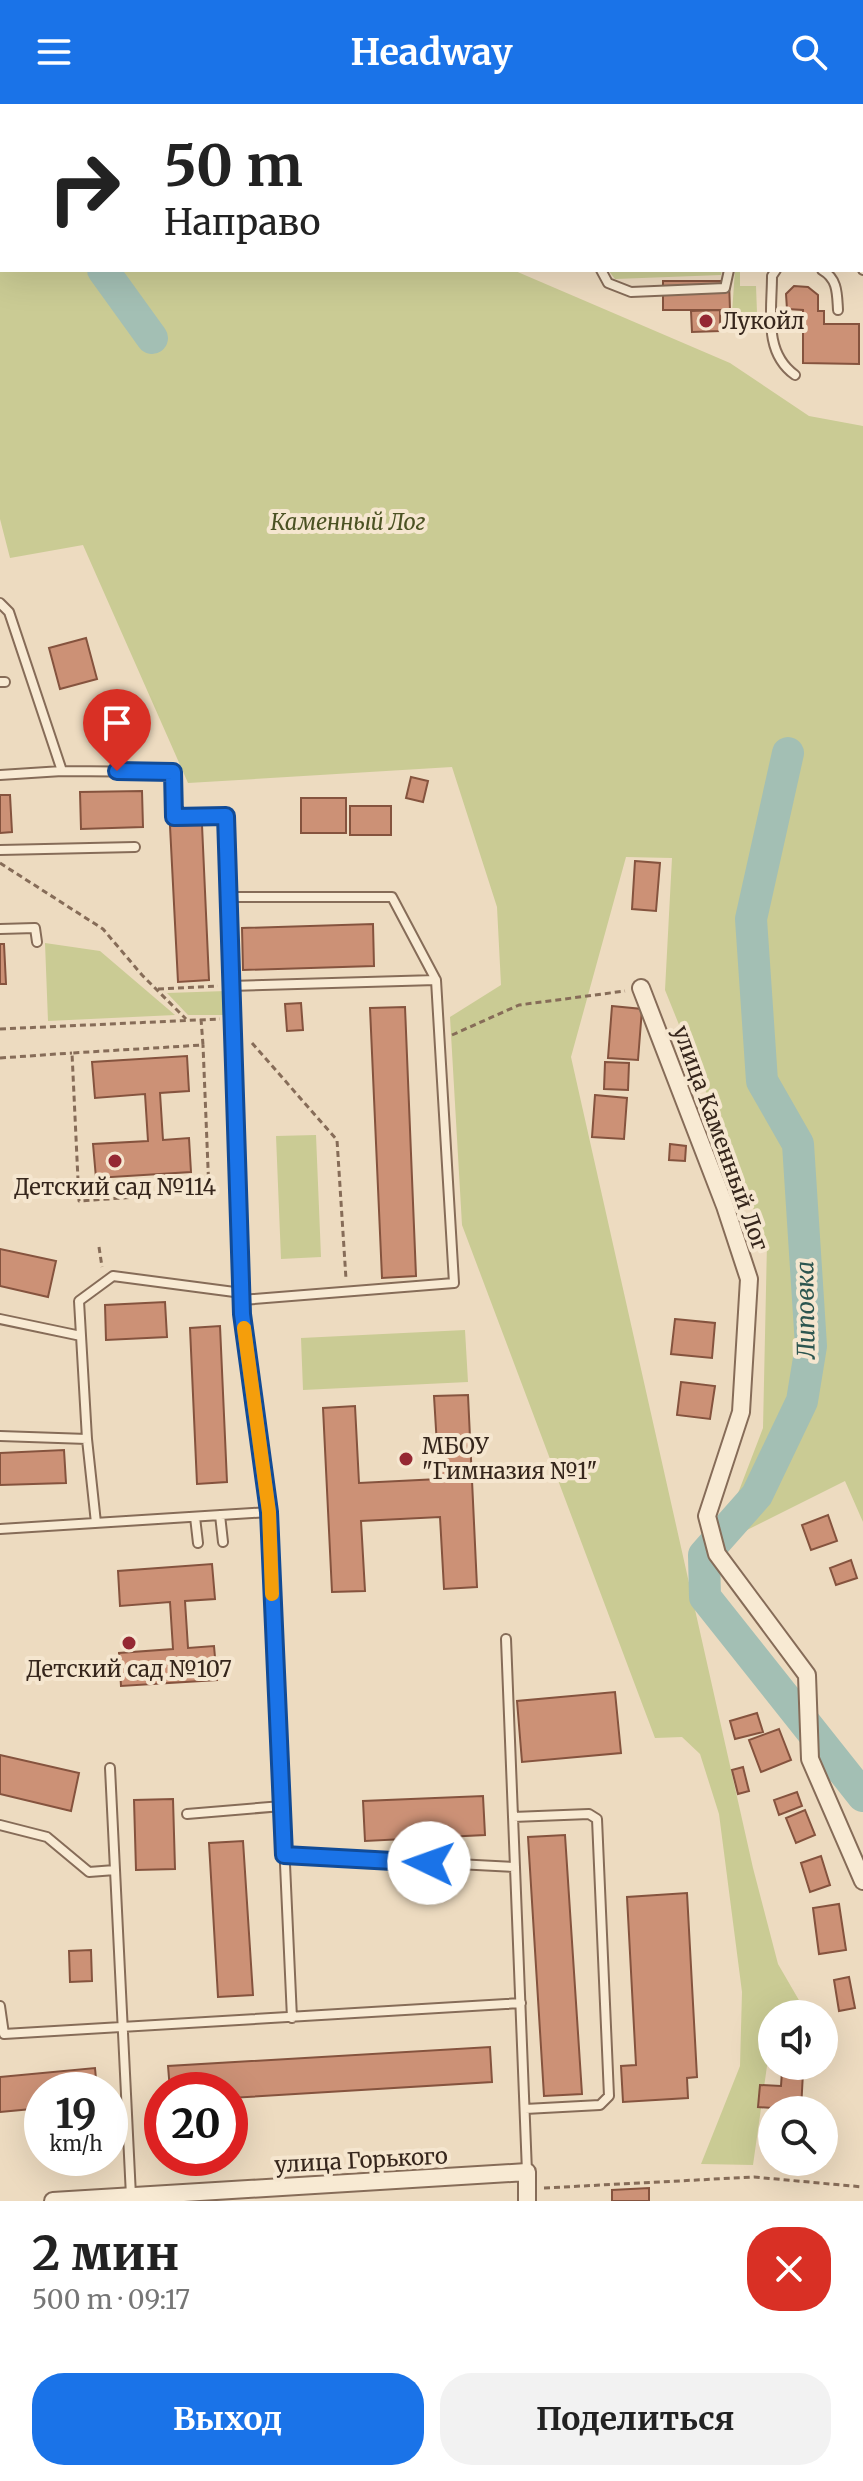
<!DOCTYPE html>
<html lang="ru">
<head>
<meta charset="utf-8">
<style>
	body { margin:0; font-family:Merriweather,serif; background:#f2f2f2; color:#222; height:100vh; display:flex; flex-direction:column; font-size:30px; white-space:nowrap }
	* { box-sizing:border-box; margin:0 }
	p { font-size:26px; color:#767676 }
	.icon { flex:none; width:44px; height:44px; fill:none; stroke:currentColor; stroke-width:2; stroke-linecap:round; stroke-linejoin:round }
	.map { position:relative; height:2097px; overflow:hidden }
	.side { display:flex; flex-direction:column; background:#fff; flex:1 }
	.side>* { flex:none }
	.banner { position:absolute; left:0px; top:0px; width:864px; height:168px; box-shadow:0 8px 32px #0002; background:#fff; color:#222; overflow:hidden }
	.tools { position:absolute; left:758px; top:1896px; display:grid; gap:16px }
	.tools a { display:grid; place-items:center; width:80px; height:80px; border-radius:50%; background:#fff; box-shadow:0 8px 32px #0002; font-size:40px }
	.speed { position:absolute; left:24px; top:1968px; display:flex; gap:16px; font-size:40px; font-weight:700; text-align:center }
	.speed>* { display:grid; place-content:center; width:104px; height:104px; border-radius:50%; background:#fff; box-shadow:0 8px 32px #0002; line-height:1 }
	.speed small { font-size:20px; font-weight:400 }
	.speed .limit { border:12px solid #d22; background:#fff; color:#111 }
	.pin { position:absolute; display:grid; place-items:center; width:68px; height:68px; color:#fff; margin:-82px -34px; border-radius:50% 50% 50% 0; rotate:-45deg; box-shadow:0 0 8px #0007 }
	.pin .icon { rotate:45deg }
	.me { position:absolute; width:88px; margin:-44px; rotate:273deg; stroke-linejoin:round; filter:drop-shadow(0 0 6px #0008) }
	.turn { display:flex; align-items:center; gap:28px; height:168px; padding:0 32px; font-size:36px }
	.turn .icon { width:104px; height:104px; stroke-width:2.5 }
	.turn b { display:block; font-size:56px; line-height:68px }
	.round { display:grid; place-items:center; flex:none; width:84px; height:84px; border-radius:32px; background:#f2f2f2 }
	.head { display:flex; align-items:center; justify-content:space-between; height:136px; padding:0 32px }
	h1 { font-size:48px; font-weight:700; line-height:60px }
	.cta { display:flex; gap:16px; margin-top:auto; padding:16px 32px }
	.cta a { flex:1; height:92px; border-radius:32px; background:#1a73e8; color:#fff; font-size:32px; font-weight:700; line-height:92px; text-align:center }
	.cta a+a { background:#f2f2f2; color:#222 }
	header { display:flex; justify-content:space-between; align-items:center; height:104px; padding:0 32px; background:#1a73e8; color:#fff; font-size:36px; font-weight:700 }
	.map>svg:first-child { display:block }
	.green { fill:#cacb94 }
	.lines { fill:none; stroke-linecap:round; stroke-linejoin:round }
	.river { stroke:#a3bfb4; stroke-width:32 }
	.building { fill:#cc9176; stroke:#85533e; stroke-width:2 }
	.lane-casing { stroke:#866c58; stroke-width:12 }
	.street-casing { stroke:#866c58; stroke-width:20 }
	.secondary-casing { stroke:#684d3b; stroke-width:26 }
	.path { stroke:#866c58; stroke-width:3; stroke-dasharray:6 4; stroke-linecap:butt }
	.lane { stroke:#f8ead3; stroke-width:8 }
	.street { stroke:#f8ead3; stroke-width:16 }
	.secondary { stroke:#f8ead3; stroke-width:22 }
	.route-casing { stroke:#114b97; stroke-width:20 }
	.route { stroke:#1a73e8; stroke-width:14 }
	.slow { stroke:#f59e0b; stroke-width:14 }
	.poi-dot { fill:#952833; stroke:#f5e6cf; stroke-width:3 }
	.labels { text-anchor:middle; stroke-width:8; stroke-linejoin:round; paint-order:stroke }
	.poi-label { font-size:22px; fill:#36261c; stroke:#f5e6cf; text-anchor:start }
	.park-label { font-size:22px; font-style:italic; fill:#4b5223; stroke:#f5e6cf }
	.street-label { font-size:22px; fill:#36261c; stroke:#f5e6cf }
	.water-label { font-size:24px; font-style:italic; fill:#2c554f; stroke:#f5e6cf }
</style>
</head>
<body>
<header><svg class="icon" aria-label="menu" viewBox="0 0 24 24"><path d="M4 6h16M4 12h16M4 18h16"/></svg>Headway<svg class="icon" aria-label="search" viewBox="0 0 24 24"><circle cx="10" cy="10" r="6"/><path d="M15 15l6 6"/></svg></header>
<div class="map">
<svg width="863" height="2097" viewBox="0 0 863 2097">
	<rect width="100%" height="100%" fill="#eddbc0"/>
	<path class="green" d="M0 0 258 2H2V166H513L730 259 809 312 863 322V1418L845 1377 745 1427 727 1418 763 1324 767 1139 665 886 672 754 626 753 571 953 753 1764 778 1860 807 1910H772V1955L767 1962 753 2061 701 2060 740 1962 742 1888 719 1710 700 1650 682 1633 655 1634 462 1121 450 913 501 881 497 803 452 663 188 679 83 441 10 454 0 415Z
		M608 166H722L721 171 615 175Z
		M735 166H740V182H756L757 209H732Z
		M45 839 100 847 175 911 48 917Z
		M226 887 227 911H188L167 889Z
		M316 1031 321 1153 281 1155 276 1032Z
		M465 1226 468 1278 303 1286 301 1234Z"/>
	<g class="lines">
		<path class="river" d="M0 40 2 42
			M103 166 152 234
			M788 649 751 815 762 977 798 1040 811 1242 802 1297 757 1391 704 1451 705 1493 863 1692"/>
	</g>
	<path class="building" d="M663 177H729L730 206H663Z
		M794 182 808 183 818 191V207H824V220H859V260L803 259V206L787 205 786 190Z
		M720 206V227L692 228 691 207Z
		M86 534 97 575 60 585 49 544Z
		M411 673 428 677 423 698 406 694Z
		M142 687 143 723 81 725 80 688Z
		M0 691H10L12 728 0 729Z
		M301 694H346V729H301Z
		M350 702H391V731H350Z
		M202 721 209 876 178 878 170 722Z
		M635 757 660 759 656 807 632 805Z
		M373 820 374 862 243 866 242 824Z
		M0 840H4L6 880H0Z
		M301 899 303 926 287 927 285 900Z
		M612 902 642 905 638 956 608 954Z
		M405 903 416 1172 382 1174 370 904Z
		M187 952 189 987 160 989 163 1036 189 1034 191 1068 96 1074 93 1040 148 1037 145 990 95 994 92 958Z
		M605 958 629 959 628 986 604 985Z
		M595 991 627 994 624 1035 592 1033Z
		M670 1040 686 1042 685 1057 669 1056Z
		M0 1145 56 1157 48 1193 0 1182Z
		M165 1198 167 1233 106 1236 105 1201Z
		M675 1215 715 1219 712 1254 671 1250Z
		M220 1222 227 1378 197 1380 190 1224Z
		M681 1278 715 1282 710 1315 677 1311Z
		M468 1291 477 1483 444 1485 440 1413 361 1417 365 1487 332 1488 323 1304 355 1302 359 1379 439 1375 434 1292Z
		M64 1346 66 1379 0 1381V1349Z
		M828 1411 837 1437 811 1446 802 1421Z
		M851 1456 857 1474 836 1481 830 1464Z
		M212 1460 215 1495 185 1497 188 1544 214 1542 217 1576 121 1582 119 1549 173 1545 170 1498 120 1502 118 1467Z
		M615 1588 621 1649 522 1658 517 1597Z
		M757 1609 763 1628 735 1635 730 1617Z
		M779 1625 791 1656 761 1668 749 1636Z
		M0 1651 79 1669 71 1707 0 1690Z
		M743 1663 749 1687 738 1690 732 1666Z
		M797 1688 802 1702 779 1711 774 1696Z
		M483 1692 485 1731 365 1737 363 1697Z
		M173 1695 175 1765 136 1766 134 1696Z
		M805 1706 815 1731 796 1739 786 1714Z
		M565 1731 582 1990 544 1992 528 1733Z
		M243 1737 253 1891 218 1893 209 1739Z
		M821 1752 830 1781 810 1788 801 1759Z
		M687 1789 697 1973 687 1974 688 1994 623 1998 621 1962 636 1961 627 1793Z
		M839 1800 846 1846 819 1850 813 1804Z
		M91 1846 92 1877 70 1878 69 1847Z
		M849 1873 855 1904 839 1907 834 1876Z
		M490 1943 492 1978 230 1994V1986H170L168 1962Z
		M95 1964 97 1986H42V2004L0 2008V1973Z
		M782 1967 803 1968 801 2006 758 2003 760 1981 781 1982Z
		M649 2084V2097H612V2086Z"/>
	<g class="lines">
		<g class="lane-casing">
			<path id="lane" d="M862 163 863 166
				M601 166 608 179 631 188 725 184 729 166
				M776 166 772 172C772 207 763 248 795 271
				M822 166C838 175 837 190 838 206
				M0 499 9 508 62 667 173 668 174 713 226 712 242 1210 269 1408
				M0 578H5
				M0 671 62 667
				M0 746 135 743
				M228 793H392L436 876 454 1179 242 1196
				M0 825 35 824 37 838
				M230 882 436 876
				M0 1215 81 1232
				M0 1332 87 1335
				M220 1411 223 1438
				M195 1413 198 1439
				M96 1419 87 1335 79 1197 113 1172 242 1189
				M0 1425 269 1408 292 1914
				M506 1535 527 2068
				M110 1664 131 2092
				M187 1710 282 1702
				M513 1713 589 1710 597 1715 609 1992 600 2001 525 2005
				M0 1721 47 1733 89 1768 115 1766
				M284 1751 515 1763
				M0 1902 4 1930 521 1899"/>
		</g>
		<g class="street-casing">
			<path id="street" d="M641 884 725 1102 749 1175 741 1308 707 1412 717 1450 807 1571 810 1655 863 1777
				M53 2097 527 2068V2097"/>
		</g>
		<g class="secondary-casing">
			<path id="secondary" d="M852 2 854 0
				M862 52 863 51
				M0 108H2
				M862 108H863"/>
		</g>
		<path class="path" d="M335 0V2
			M382 0 383 2
			M680 2 689 0
			M0 60H2
			M0 759 103 825 142 871 186 915
			M158 885 218 882
			M201 915 203 941 72 949 79 1097 209 1088 203 941
			M0 925 220 915
			M452 931 519 901 625 887
			M252 939 337 1036 346 1175
			M0 954 72 949
			M99 1143 102 1163
			M544 2084 754 2073 863 2083"/>
		<use href="#lane" class="lane"/>
		<use href="#street" class="street"/>
		<use href="#secondary" class="secondary"/>
	</g>
	<g class="lines">
		<g class="route-casing">
			<path id="route" d="M117 667 173 668 174 713 226 712 242 1210 269 1408 284 1751 429 1759"/>
		</g>
		<use href="#route" class="route"/>
		<path class="slow" d="M244 1224 269 1408 272 1490"/>
	</g>
	<g class="poi-dot">
		<circle cx="706" cy="217" r="8"/>
		<circle cx="115" cy="1057" r="8"/>
		<circle cx="406" cy="1355" r="8"/>
		<circle cx="129" cy="1539" r="8"/>
	</g>
	<g class="labels">
		<g class="poi-label">
			<text x="722" y="225">Лукойл</text>
			<text x="115" y="1091" text-anchor="middle">Детский сад №114</text>
			<text x="422" y="1350">МБОУ<tspan x="422" dy="25">"Гимназия №1"</tspan></text>
			<text x="129" y="1573" text-anchor="middle">Детский сад №107</text>
		</g>
		<g class="park-label">
			<text x="348" y="426">Каменный Лог</text>
		</g>
		<g class="street-label">
			<text transform="translate(721 1034) rotate(70)" y="8">улица Каменный Лог</text>
			<text transform="translate(361 2056) rotate(-3)" y="8">улица Горького</text>
		</g>
		<g class="water-label">
			<text transform="translate(806 1206) rotate(-91)" y="8">Липовка</text>
		</g>
	</g>
</svg>
<div class="tools">
<a><svg class="icon" aria-label="sound" viewBox="0 0 24 24"><path d="M4 9h4l5-4v14l-5-4H4zM17 9q2 3 0 6"/></svg></a>
<a><svg class="icon" aria-label="search" viewBox="0 0 24 24"><circle cx="10" cy="10" r="6"/><path d="M15 15l6 6"/></svg></a>
</div>
<div class="speed"><div>19<small>km/h</small></div><div class="limit">20</div></div>
<div class="pin" style="left:117px;top:667px;background:#d93025"><svg class="icon" aria-label="arrive" viewBox="0 0 24 24"><path d="M6 21V4h12l-3 4 3 4H6"/></svg></div>
<svg class="me" style="left:429px;top:1759px" viewBox="-20 -20 40 40"><circle r="19" fill="#fff"/><path d="M0-13L10 11 0 6-10 11z" fill="#1a73e8"/></svg>
<div class="banner">
<div class="turn"><svg class="icon" aria-label="right" viewBox="0 0 24 24"><path d="M7 20v-9h11M14 6l5 5-5 5"/></svg><div><b>50 m</b>Направо</div></div>
</div>
</div>
<section class="side">
<div class="head"><div><h1>2 мин</h1><p>500 m · 09:17</p></div><a class="round" style="background:#d93025;color:#fff"><svg class="icon" aria-label="close" viewBox="0 0 24 24"><path d="M6 6l12 12M18 6L6 18"/></svg></a></div>
<div class="cta"><a>Выход</a><a>Поделиться</a></div>
</section>
</body>
</html>
